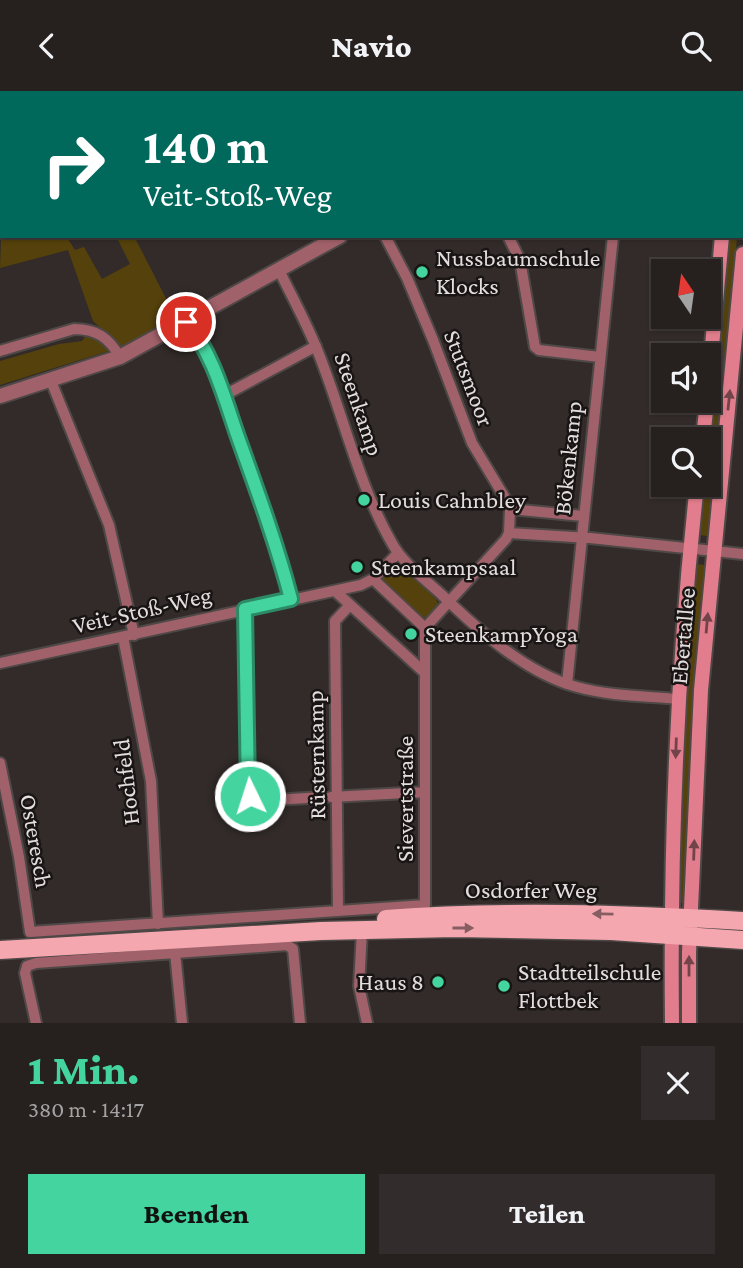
<!DOCTYPE html>
<html lang="de">
<head>
<meta charset="utf-8">
<style>
	body { margin:0; font-family:"Crimson Pro",serif; background:#322d2c; color:#f1f3f6; height:100vh; display:flex; flex-direction:column; font-size:26px; white-space:nowrap }
	* { box-sizing:border-box; margin:0 }
	p { font-size:23px; color:#a4a3a4 }
	.icon { flex:none; width:38px; height:38px; fill:none; stroke:currentColor; stroke-width:2; stroke-linecap:round; stroke-linejoin:round }
	.map { position:relative; height:932px; overflow:hidden }
	.side { display:flex; flex-direction:column; background:#26201f; flex:1 }
	.side>* { flex:none }
	.banner { position:absolute; left:0px; top:0px; width:744px; height:147px; box-shadow:0 2px 5px #0004,0 0 0 2px #423e3d; background:#00695c; color:#fff; overflow:hidden }
	.needle { width:46px; rotate:347deg }
	.buttons { position:absolute; left:651px; top:168px; display:grid; gap:14px }
	.buttons a { display:grid; place-items:center; width:70px; height:70px; border-radius:0px; background:#26201f; box-shadow:0 2px 5px #0004,0 0 0 2px #423e3d; font-size:35px }
	.pin { position:absolute; display:grid; place-items:center; width:60px; height:60px; color:#fff; margin:-30px; border:4px solid #fff; border-radius:50%; box-shadow:0 2px 7px #0007 }
	.me { position:absolute; width:77px; margin:-38px; rotate:356deg; stroke-linejoin:round; filter:drop-shadow(0 0 5px #0008) }
	.turn { display:flex; align-items:center; gap:24px; height:147px; padding:0 28px; font-size:32px }
	.turn .icon { width:91px; height:91px; stroke-width:2.5 }
	.turn b { display:block; font-size:49px; line-height:60px }
	.round { display:grid; place-items:center; flex:none; width:74px; height:74px; border-radius:0px; background:#322d2c }
	.overview { display:flex; align-items:center; justify-content:space-between; height:119px; padding:0 28px }
	h1 { font-size:42px; font-weight:800; line-height:52px; color:#44d49f }
	.primary-button { display:flex; gap:14px; margin-top:auto; padding:14px 28px }
	.primary-button a { flex:1; height:80px; border-radius:0px; background:#44d49f; color:#111; font-size:28px; font-weight:800; line-height:80px; text-align:center }
	.primary-button a+a { background:#322d2c; color:#f1f3f6 }
	header { display:flex; justify-content:space-between; align-items:center; height:91px; padding:0 28px; background:#26201f; font-size:32px; font-weight:800 }
	.map>svg:first-child { display:block }
	.green { fill:#54410b }
	.lines { fill:none; stroke-linecap:round; stroke-linejoin:round }
	.minor-casing { stroke:#4e4846; stroke-width:14 }
	.tertiary-casing { stroke:#4e4846; stroke-width:18 }
	.secondary-casing { stroke:#4e4846; stroke-width:18 }
	.primary-casing { stroke:#4e4846; stroke-width:21 }
	.minor { stroke:#a1616a; stroke-width:10 }
	.tertiary { stroke:#a1616a; stroke-width:14 }
	.secondary { stroke:#e17d8c; stroke-width:14 }
	.primary { stroke:#f5a7b0; stroke-width:18 }
	.oneway { fill:#72444a }
	.oneway2 { fill:#865e62 }
	.route-casing { stroke:#2c8a67; stroke-width:18 }
	.route { stroke:#44d49f; stroke-width:12 }
	.poi-dot { fill:#44d49f; stroke:#181514; stroke-width:2.5 }
	.labels { text-anchor:middle; stroke-width:5; stroke-linejoin:round; paint-order:stroke }
	.poi-label { font-size:24px; fill:#e3dedd; stroke:#181514; text-anchor:start }
	.street-label { font-size:24px; fill:#e3dedd; stroke:#181514 }
</style>
</head>
<body>
<header><svg class="icon" aria-label="back" viewBox="0 0 24 24"><path d="M15 5l-7 7 7 7"/></svg>Navio<svg class="icon" aria-label="search" viewBox="0 0 24 24"><circle cx="10" cy="10" r="6"/><path d="M15 15l6 6"/></svg></header>
<div class="map">
<svg width="743" height="932" viewBox="0 0 743 932">
	<rect width="100%" height="100%" fill="#322b29"/>
	<path class="green" d="M2 123V145H66L75 159 84 156 102 188 130 173 116 145H134L173 221 172 228 122 257 93 230 68 159 0 177Z
		M728 145H737L729 251 707 445 699 444 704 394H709V348Z
		M86 244 98 247 112 259 0 294V270L59 253 82 250Z
		M395 471 400 473 436 508 438 513 427 526 422 527 381 489 380 486Z
		M693 473 707 474 706 490H703L693 611 685 792 687 812H678V757Z"/>
	<g class="lines">
		<g class="minor-casing">
			<path id="minor" d="M385 145 407 187 433 249 472 352 508 412 510 418 509 442
				M508 145 520 169 535 256 539 259 600 266
				M279 179C291 204 305 229 316 256 343 321 357 392 393 454 404 473 426 489 442 504 478 539 527 583 577 596 610 605 644 605 678 608
				M186 231C213 262 224 306 237 344 256 398 276 452 291 508
				M0 260 74 238C97 238 109 247 120 266
				M51 290 109 434 134 544
				M223 305 316 255
				M510 418 583 425
				M373 488 425 537
				M335 500 425 582
				M245 518 248 698 250 705 256 710 324 706
				M425 537 506 448 509 442 590 447 743 463
				M425 537V814
				M123 546 151 690 158 833
				M0 572 361 494 373 488 398 462
				M567 593 613 145
				M0 672 19 766 30 841 425 814
				M331 706 425 701
				M338 819 335 530 350 514
				M362 839 359 895 367 932
				M175 861 182 932
				M27 875 36 872 287 854 293 858 300 932
				M27 875 25 882 36 932"/>
		</g>
		<g class="tertiary-casing">
			<path id="tertiary" d="M593 2 596 0
				M0 305 120 266 340 145"/>
		</g>
		<g class="secondary-casing">
			<path id="secondary" d="M732 2 733 0
				M709 288 722 145
				M703 348 707 310
				M672 932C670 752 677 573 697 394
				M689 932V861L701 599 743 163"/>
		</g>
		<g class="primary-casing">
			<path id="primary" d="M386 828C506 819 624 823 743 830
				M0 859 321 840 455 837 611 840 743 849"/>
		</g>
		<use href="#minor" class="minor"/>
		<use href="#tertiary" class="tertiary"/>
		<use href="#secondary" class="secondary"/>
		<use href="#primary" class="primary"/>
	</g>
	<defs><path id="oneway-solid" d="M-6-.8H1V-3.2L6.5 0L1 3.2V.8H-6Z" transform="scale(1.75)"/></defs>
	<g class="oneway">
		<use href="#oneway-solid" transform="translate(729 309) rotate(-84)"/>
		<use href="#oneway-solid" transform="translate(707 532) rotate(-85)"/>
		<use href="#oneway-solid" transform="translate(676 657) rotate(92)"/>
		<use href="#oneway-solid" transform="translate(694 759) rotate(-88)"/>
		<use href="#oneway-solid" transform="translate(689 875) rotate(-90)"/>
	</g>
	<g class="oneway2">
		<use href="#oneway-solid" transform="translate(603 823) rotate(-179)"/>
		<use href="#oneway-solid" transform="translate(463 837)"/>
	</g>
	<g class="lines">
		<g class="route-casing">
			<path id="route" d="M186 231C214 263 225 310 239 349 258 402 277 454 291 508L245 518 248 698 250 705"/>
		</g>
		<use href="#route" class="route"/>
	</g>
	<g class="poi-dot">
		<circle cx="422" cy="181" r="7"/>
		<circle cx="364" cy="409" r="7"/>
		<circle cx="357" cy="476" r="7"/>
		<circle cx="411" cy="543" r="7"/>
		<circle cx="438" cy="891" r="7"/>
		<circle cx="504" cy="895" r="7"/>
	</g>
	<g class="labels">
		<g class="poi-label">
			<text x="436" y="175">Nussbaumschule<tspan x="436" dy="28">Klocks</tspan></text>
			<text x="378" y="417">Louis Cahnbley</text>
			<text x="371" y="484">Steenkampsaal</text>
			<text x="425" y="551">SteenkampYoga</text>
			<text x="518" y="889">Stadtteilschule<tspan x="518" dy="28">Flottbek</tspan></text>
			<text x="424" y="899" text-anchor="end">Haus 8</text>
		</g>
		<g class="street-label">
			<text transform="translate(469 287) rotate(69)" y="8">Stutsmoor</text>
			<text transform="translate(359 313) rotate(71)" y="8">Steenkamp</text>
			<text transform="translate(568 367) rotate(-84)" y="8">Bökenkamp</text>
			<text transform="translate(142 519) rotate(-13)" y="8">Veit-Stoß-Weg</text>
			<text transform="translate(683 545) rotate(-85)" y="8">Ebertallee</text>
			<text transform="translate(316 664) rotate(-91)" y="8">Rüsternkamp</text>
			<text transform="translate(126 691) rotate(-97)" y="8">Hochfeld</text>
			<text transform="translate(405 708) rotate(-90)" y="8">Sievertstraße</text>
			<text transform="translate(36 750) rotate(80)" y="8">Osteresch</text>
			<text x="531" y="807">Osdorfer Weg</text>
		</g>
	</g>
</svg>
<div class="buttons">
<a><svg class="needle" viewBox="-14 -14 28 28"><path d="M0-13l5 13h-10z" fill="#e53935"/><path d="M0 13l5-13h-10z" fill="#a4a3a4"/></svg></a>
<a><svg class="icon" aria-label="sound" viewBox="0 0 24 24"><path d="M4 9h4l5-4v14l-5-4H4zM17 9q2 3 0 6"/></svg></a>
<a><svg class="icon" aria-label="search" viewBox="0 0 24 24"><circle cx="10" cy="10" r="6"/><path d="M15 15l6 6"/></svg></a>
</div>
<div class="pin" style="left:186px;top:231px;background:#d93025"><svg class="icon" aria-label="arrive" viewBox="0 0 24 24"><path d="M6 21V4h12l-3 4 3 4H6"/></svg></div>
<svg class="me" style="left:250px;top:705px" viewBox="-20 -20 40 40"><circle r="17" fill="#44d49f" stroke="#fff" stroke-width="3"/><path d="M0-11L8 9 0 5-8 9z" fill="#fff"/></svg>
<div class="banner">
<div class="turn"><svg class="icon" aria-label="right" viewBox="0 0 24 24"><path d="M7 20v-9h11M14 6l5 5-5 5"/></svg><div><b>140 m</b>Veit-Stoß-Weg</div></div>
</div>
</div>
<section class="side">
<div class="overview"><div><h1>1 Min.</h1><p>380 m · 14:17</p></div><a class="round"><svg class="icon" aria-label="close" viewBox="0 0 24 24"><path d="M6 6l12 12M18 6L6 18"/></svg></a></div>
<div class="primary-button"><a>Beenden</a><a>Teilen</a></div>
</section>
</body>
</html>
